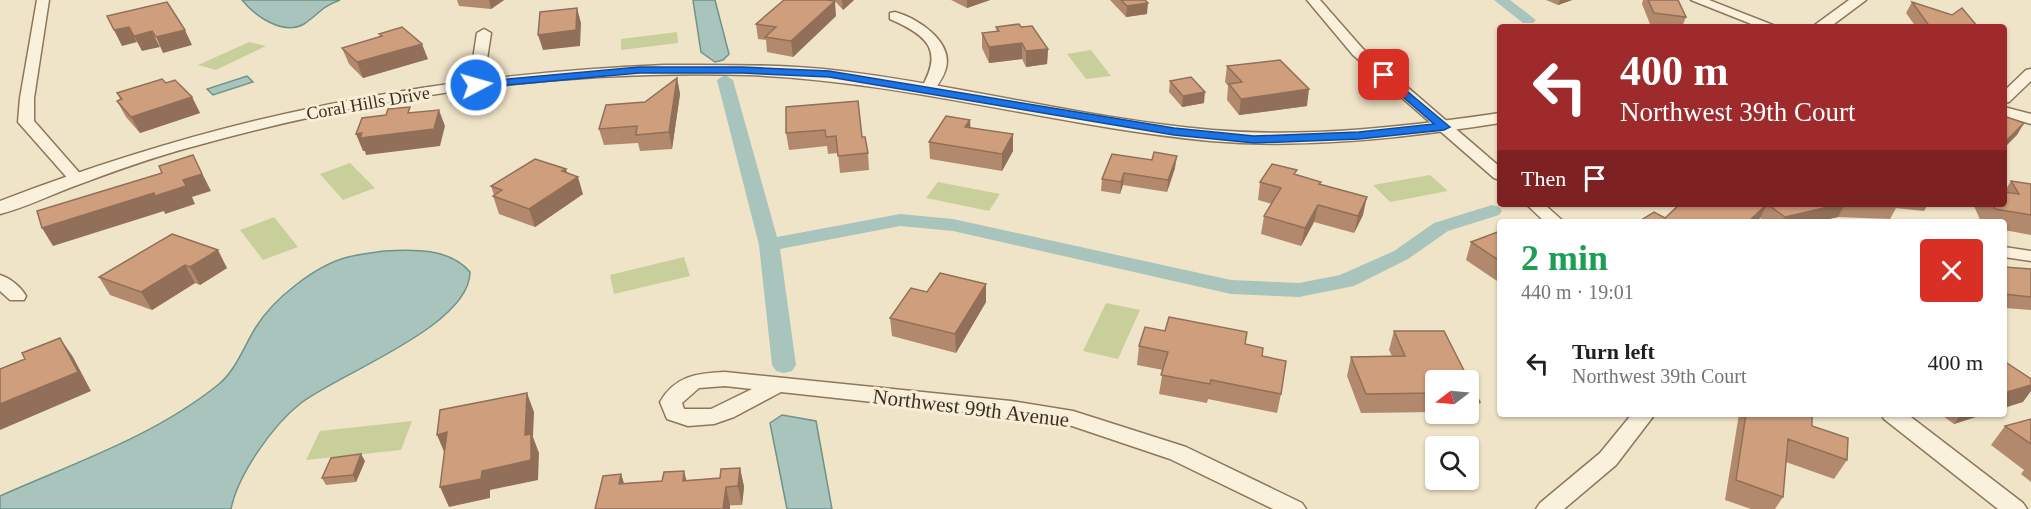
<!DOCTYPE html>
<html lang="en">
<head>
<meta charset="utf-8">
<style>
	body { margin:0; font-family:"Times New Roman",serif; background:#f6f6f6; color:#202124; height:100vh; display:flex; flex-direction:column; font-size:22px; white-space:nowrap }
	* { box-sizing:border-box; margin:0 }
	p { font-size:20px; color:#757577 }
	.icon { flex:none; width:33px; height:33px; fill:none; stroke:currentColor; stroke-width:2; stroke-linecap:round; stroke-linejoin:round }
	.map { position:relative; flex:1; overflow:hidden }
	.panel { position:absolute; left:1497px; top:219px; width:510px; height:198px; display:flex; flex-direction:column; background:#fff; border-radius:6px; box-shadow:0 2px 4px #0004 }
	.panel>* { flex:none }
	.hud { position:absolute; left:1497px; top:24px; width:510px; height:183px; border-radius:6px; box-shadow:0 2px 4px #0004; background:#9e2a2b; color:#fff; overflow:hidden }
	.needle { width:39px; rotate:254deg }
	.controls { position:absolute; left:1425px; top:370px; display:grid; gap:12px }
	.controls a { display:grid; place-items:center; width:54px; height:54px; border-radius:6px; background:#fff; box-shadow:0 2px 4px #0004; font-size:30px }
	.pin { position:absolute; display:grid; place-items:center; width:51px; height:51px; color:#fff; margin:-26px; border-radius:12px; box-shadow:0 3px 9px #0006 }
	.me { position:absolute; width:66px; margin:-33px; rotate:84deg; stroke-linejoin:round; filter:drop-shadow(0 0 4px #0008) }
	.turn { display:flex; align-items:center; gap:21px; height:126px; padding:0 24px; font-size:27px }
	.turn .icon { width:78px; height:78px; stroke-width:2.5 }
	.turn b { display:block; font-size:42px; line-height:51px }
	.then { display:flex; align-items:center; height:57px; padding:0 24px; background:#0003; gap:12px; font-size:22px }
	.round { display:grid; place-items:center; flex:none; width:63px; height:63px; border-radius:6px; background:#f6f6f6 }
	.head { display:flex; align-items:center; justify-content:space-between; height:102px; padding:0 24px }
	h1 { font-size:36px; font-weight:600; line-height:45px; color:#1e9e55 }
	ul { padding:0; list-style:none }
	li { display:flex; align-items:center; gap:18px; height:84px; padding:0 24px }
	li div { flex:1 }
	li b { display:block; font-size:22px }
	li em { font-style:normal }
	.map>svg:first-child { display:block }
	.green { fill:#c9cf9b }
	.water { fill:#a9c4bc; stroke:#6f938a; stroke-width:1.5 }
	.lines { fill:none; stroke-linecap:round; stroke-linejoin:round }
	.canal { fill:#a9c4bc; fill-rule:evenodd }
	.minor-casing { stroke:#8d765c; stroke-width:3 }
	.tertiary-casing { stroke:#8d765c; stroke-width:3 }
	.minor { fill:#faf1dc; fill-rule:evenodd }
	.tertiary { fill:#faf1dc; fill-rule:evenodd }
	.wall { fill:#b2896c }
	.shaded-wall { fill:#916f58 }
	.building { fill:#cf9f7d; stroke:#916f58; stroke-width:1.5 }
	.route { fill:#1a73e8; stroke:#114b97; stroke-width:1.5 }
	.labels { text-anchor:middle; stroke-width:6; stroke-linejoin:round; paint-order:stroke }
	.street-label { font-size:18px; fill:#3d2e20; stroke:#f7eed8 }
	.near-street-label { font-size:21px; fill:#3d2e20; stroke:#f7eed8 }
</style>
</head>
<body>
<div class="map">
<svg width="2031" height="509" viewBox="0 0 2031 509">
	<rect width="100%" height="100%" fill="#f0e4c8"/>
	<path class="green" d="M677 32 678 43 621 50V39Z
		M249 42 266 46 216 70 198 65Z
		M1091 50 1111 76 1086 79 1067 54Z
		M350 163 375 188 343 200 320 174Z
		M1430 175 1448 191 1390 202 1373 185Z
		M938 182 1000 194 989 211 926 198Z
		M274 217 298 247 263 260 240 230Z
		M684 257 690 276 614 294 610 275Z
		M1106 303 1140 310 1118 359 1083 351Z
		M412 421 401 450 306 460 320 431Z"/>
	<path class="water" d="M242 0H340C321 7 318 15 304 24 283 36 255 16 242 0Z
		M693 0H715L729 54 723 60 715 62 701 52Z
		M247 76 253 82 213 95 207 89Z
		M384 251C413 249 450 248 470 272 470 326 340 373 301 403 273 425 238 474 231 509H0V496C74 463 155 436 219 384 236 370 244 346 256 327 273 299 316 265 348 257 360 254 372 253 384 251Z
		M782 415 816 421 832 509H787L770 423Z"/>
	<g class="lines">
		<path class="canal" d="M1494 0H1510L1536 20 1533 23H1523Z
			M725 75 733 80 777 237 900 214 953 219 1231 280 1299 283 1340 275 1394 251 1434 223 1492 205 1499 207 1502 211 1499 215 1448 231 1408 259 1354 286 1299 297 1231 294 953 231 900 226 780 249 796 365 792 371 784 373 776 371 772 365 759 245 717 80Z"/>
		<g class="minor-casing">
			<path id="minor" d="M37 0H49L34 98V121L84 178 76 183 70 181 18 122 20 98Z
				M1307 0H1320L1363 49 1500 167V180L1494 178 1353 55Z
				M1691 0H1709L1778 27H1759Z
				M895 12C917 18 953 41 946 68 944 77 937 86 932 93H922L920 90C944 51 929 36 890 19V13Z
				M484 29 491 33 483 85 476 89 469 85 477 33Z
				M2031 69V81L2009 102 2004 103V91L2026 70Z
				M2004 107 2031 114V124L2004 116Z
				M1526 204H1544L1564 222H1545Z
				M2004 247 2031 251V261L2004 257Z
				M0 275C10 278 21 287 26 296L24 300H10L0 291Z
				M725 372 1011 401 1073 411 1186 447 1302 503 1306 509H1273L1170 459 1072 426 1011 417 781 392 734 417 714 424 688 426 667 419 660 402C675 376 697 373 725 372ZM725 386 752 389 711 409H684L682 403 699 388Z
				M1632 414H1655L1616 465 1564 509H1536L1540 503 1600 453Z
				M1881 414H1907L2023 503 2027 509H1998L1884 419Z"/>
		</g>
		<g class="tertiary-casing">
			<path id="tertiary" d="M1849 0H1866L1830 27H1812Z
				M664 65C723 65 782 64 841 71 965 86 1087 119 1212 130 1308 138 1405 127 1500 113V123C1404 138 1307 149 1210 141 1055 126 904 81 748 75 562 69 374 96 195 146 153 157 112 172 72 187 48 196 24 208 0 214V201C223 116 426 75 664 65Z"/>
		</g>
		<use href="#minor" class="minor"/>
		<use href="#tertiary" class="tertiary"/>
	</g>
	<path class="wall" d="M457 0H504L491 9 459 6Z
		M834 0H854L843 10Z
		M951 0H990L967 8Z
		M1110 0H1145L1147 14 1126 17Z
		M1546 0H1572L1558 5Z
		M1643 0H1678L1686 17 1682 27 1650 24 1642 4Z
		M1912 2 1978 27H1916L1906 13Z
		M836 16 793 57 767 52 766 40 758 39 756 24Z
		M996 27H1021L1048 49 1047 64 1026 67 1022 59 989 63 982 48V33L997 31Z
		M379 34 428 59 363 78 349 64 342 48 381 37Z
		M1227 66 1307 106 1239 115 1227 100 1228 86 1225 82Z
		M677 78 680 94 672 149 640 151 638 143 604 145 599 129 645 102Z
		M1170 81 1204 103 1182 107 1169 92Z
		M166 83 192 97 200 113 140 133 126 117 117 101 120 99 117 93Z
		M786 107 862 137 868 153 869 170 840 173 838 153 828 154 827 146 789 150 786 133Z
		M970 120V127L1013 151 1002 171 930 159 929 142Z
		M1152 160 1175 168 1167 192 1123 185 1120 194 1101 191 1102 179Z
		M568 173 583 194 535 227 499 214 493 196 494 195 491 186Z
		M1296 175 1321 182 1320 185 1363 215 1354 233 1314 222 1301 246 1261 234 1264 216 1272 204 1258 200 1260 182Z
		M2011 181 2031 184V235L2004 230V222H1981L1974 206 1975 204H2004V192Z
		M1680 204H1928L1924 211 1896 208 1890 219 1838 217 1815 222H1766L1760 218 1756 222H1638L1665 218Z
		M1500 231V283L1466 260 1471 242Z
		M172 234 227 268 200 285 195 283 152 310 110 295 99 277Z
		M2004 267 2031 269V310L2004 308Z
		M986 284V302L956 353 892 336 890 318 927 292Z
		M1394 331H1444L1480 402 1473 422H1447L1444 414H1468V381H1436V412L1361 413 1347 376 1351 357 1392 356 1389 350Z
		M1245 344 1262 356 1281 394 1277 413 1208 399 1207 403 1159 394 1163 370 1137 365 1139 346Z
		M1739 414H1804L1812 426 1847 460 1834 479 1786 462 1783 497 1775 509H1751L1725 500Z
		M1940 414H1985L1954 424Z
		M2031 419V482L2021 474 2024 470 1991 445 2005 426Z
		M365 461 356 482 326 485 322 478Z
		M740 468 744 487 742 505 595 509 621 474 624 483 687 480 720 478Z"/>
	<path class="shaded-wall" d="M489 0H504L491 9Z
		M842 0H854L843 10Z
		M967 0H990L967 8Z
		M1560 0H1572L1558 5Z
		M835 1 836 16 793 57 791 41Z
		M1148 3 1147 14 1126 17 1127 6Z
		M577 8 581 23 580 46 543 50 538 35Z
		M129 27 137 42 122 46 114 30Z
		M185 30 192 45 163 53 156 37Z
		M152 31 160 47 142 51 134 36Z
		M1022 43V59L989 63V47Z
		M422 44 428 59 363 78 357 62Z
		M1048 49 1047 64 1026 67V51Z
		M677 78 680 94 672 149 669 132Z
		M1309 89 1307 106 1239 115 1241 99Z
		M1205 92 1204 103 1182 107 1183 96Z
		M192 97 200 113 140 133 131 117Z
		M439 110 445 126 440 146 366 155 365 151H363L356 134 362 133Z
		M970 120 971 137 965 127Z
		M2024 123 2017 135 2004 148V145L2007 140Z
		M1013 134V151L1002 171V154Z
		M193 155 211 191 192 197 195 204 165 214 164 211 53 246 42 228 183 180Z
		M1177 156 1175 168 1167 192 1168 180Z
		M566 169 570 182 578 177 583 194 535 227 529 209 562 171Z
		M1124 173 1123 185 1120 194 1121 182Z
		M1367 197 1363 215 1354 233 1358 216Z
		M1767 204 1760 218 1756 222H1748Z
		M1841 204H1845L1838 217 1815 222H1783L1785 217Z
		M1318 205 1314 222 1301 246 1305 228Z
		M218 250 227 268 200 285 190 267Z
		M185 265 195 283 152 310 141 292Z
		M986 284V302L956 353 955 334Z
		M60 338 73 357 91 391 0 430V404Z
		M2031 385V391L2023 402 2004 408V393Z
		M527 393 534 412 533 437 539 453 538 480 490 490V498L449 507 440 487 482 471 525 435Z
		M1961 414H1985L1954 424Z
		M447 432 445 454 437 435Z
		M361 454 365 461 356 482 353 475Z
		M740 468 744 487 742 505 738 486Z
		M684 471 689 490 683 481Z
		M621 474 627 494 619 484Z
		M726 487 730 506V509H723Z"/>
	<path class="building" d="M784 0H826L835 1 791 41 765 37 776 27 756 24Z
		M1121 0H1145L1148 3 1127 6Z
		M1648 0H1678L1686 17 1654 13Z
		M167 2 185 30 156 37 152 31 134 36 129 27 114 30 107 16Z
		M1912 2 1952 15 1962 8 1978 27H1930Z
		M577 8 576 30 538 35 540 12Z
		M1019 24 1021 27 1032 26 1048 49 1026 51 1022 43 989 47 982 33 999 31 996 27Z
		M402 27 422 44 357 62 342 48 382 36 379 34Z
		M1280 60 1309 89 1241 99 1229 84 1242 82 1227 66Z
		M1191 77 1205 92 1183 96 1170 81Z
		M677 78 669 132 636 135 637 126 599 129 606 105 645 102Z
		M162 79 166 83 175 80 192 97 131 117 117 101 122 99 117 93Z
		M858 101 862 137H865L868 153 838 156 836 136 826 137 825 130 786 133V107Z
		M410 107 408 113 439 110 434 129 360 138 362 133 356 134 362 118 386 115 388 109Z
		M946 116 970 120 965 127 1013 134 1002 154 929 142Z
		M2004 116 2024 123 2007 140 2004 139Z
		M1154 152 1177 156 1168 180 1124 173 1121 182 1102 179 1112 154 1152 160Z
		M193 155 202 174 183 180 186 186 155 196 154 193 42 228 37 211 162 173 159 166Z
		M535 159 566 169 562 171 578 177 529 209 493 196 502 190 491 186Z
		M1272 164 1297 170 1294 174 1321 182 1319 184 1367 197 1358 216 1318 205 1305 228 1264 216 1281 188 1260 182Z
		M2011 181 2031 184V215L1995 209 1992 204H2004V192L2019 194Z
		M1680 204H1841L1785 217 1767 204 1748 222H1638L1654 212 1665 218Z
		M1871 204H1897L1898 205Z
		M1500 231V261L1471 242Z
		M172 234 218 250 190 267 185 265 141 292 99 277Z
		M2004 267 2031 269V297L2004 294Z
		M940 273 986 284 955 334 890 318 911 288 927 292Z
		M1169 317 1247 332 1245 344 1263 348 1262 356 1286 361 1281 394 1211 380 1210 384 1161 375 1168 352 1139 346 1145 327 1165 331Z
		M1394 331H1444L1480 402 1468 403V381H1436V393L1366 394 1351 357 1405 356Z
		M60 338 78 372 0 404V369L25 359 22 353Z
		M2004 361 2031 379V385L2004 393Z
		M527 393 525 435 531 434V460L482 471 481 479 440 487 447 432 437 435 440 410Z
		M1746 414H1804L1812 417V426L1848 438 1847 460 1788 439 1783 497 1736 480Z
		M2031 419V444L2005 426Z
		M361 454 353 475 322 478 331 458Z
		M740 468 738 486 726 487 723 509H595L603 476 621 474 619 484 662 481 664 472 684 471 683 481 720 478 721 469Z"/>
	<path class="route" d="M639 67H742L829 71 1174 128 1254 136 1359 132 1434 124 1380 77 1379 75 1384 72 1450 127 1444 130 1359 139 1254 143 1174 135 829 77 742 73H639L476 88 470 85 476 82Z"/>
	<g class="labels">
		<g class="street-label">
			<text transform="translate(368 103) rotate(-10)" y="6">Coral Hills Drive</text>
		</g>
		<g class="near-street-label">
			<text transform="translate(971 408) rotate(7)" y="7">Northwest 99th Avenue</text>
		</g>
	</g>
</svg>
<div class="controls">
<a><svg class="needle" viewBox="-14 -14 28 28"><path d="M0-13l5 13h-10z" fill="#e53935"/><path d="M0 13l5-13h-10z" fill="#757577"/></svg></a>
<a><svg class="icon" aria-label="search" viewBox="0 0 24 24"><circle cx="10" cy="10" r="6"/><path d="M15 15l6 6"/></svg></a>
</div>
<div class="pin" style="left:1384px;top:75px;background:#d93025"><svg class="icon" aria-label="arrive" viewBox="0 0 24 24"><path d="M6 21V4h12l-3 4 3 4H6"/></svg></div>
<svg class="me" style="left:476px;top:85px" viewBox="-20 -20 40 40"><circle r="17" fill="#1a73e8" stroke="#fff" stroke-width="3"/><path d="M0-11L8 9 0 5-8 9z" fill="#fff"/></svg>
<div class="hud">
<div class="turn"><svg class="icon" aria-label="left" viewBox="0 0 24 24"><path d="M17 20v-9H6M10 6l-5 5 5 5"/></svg><div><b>400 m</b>Northwest 39th Court</div></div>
<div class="then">Then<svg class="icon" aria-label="arrive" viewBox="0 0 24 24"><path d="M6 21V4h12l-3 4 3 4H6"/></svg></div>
</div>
<section class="panel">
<div class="head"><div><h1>2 min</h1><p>440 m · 19:01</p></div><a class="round" style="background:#d93025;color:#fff"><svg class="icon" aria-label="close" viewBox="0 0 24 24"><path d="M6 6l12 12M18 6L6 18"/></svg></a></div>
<ul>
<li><svg class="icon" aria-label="left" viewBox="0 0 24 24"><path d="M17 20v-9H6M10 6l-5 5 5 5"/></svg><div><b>Turn left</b><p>Northwest 39th Court</p></div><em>400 m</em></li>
</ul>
</section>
</div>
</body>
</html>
